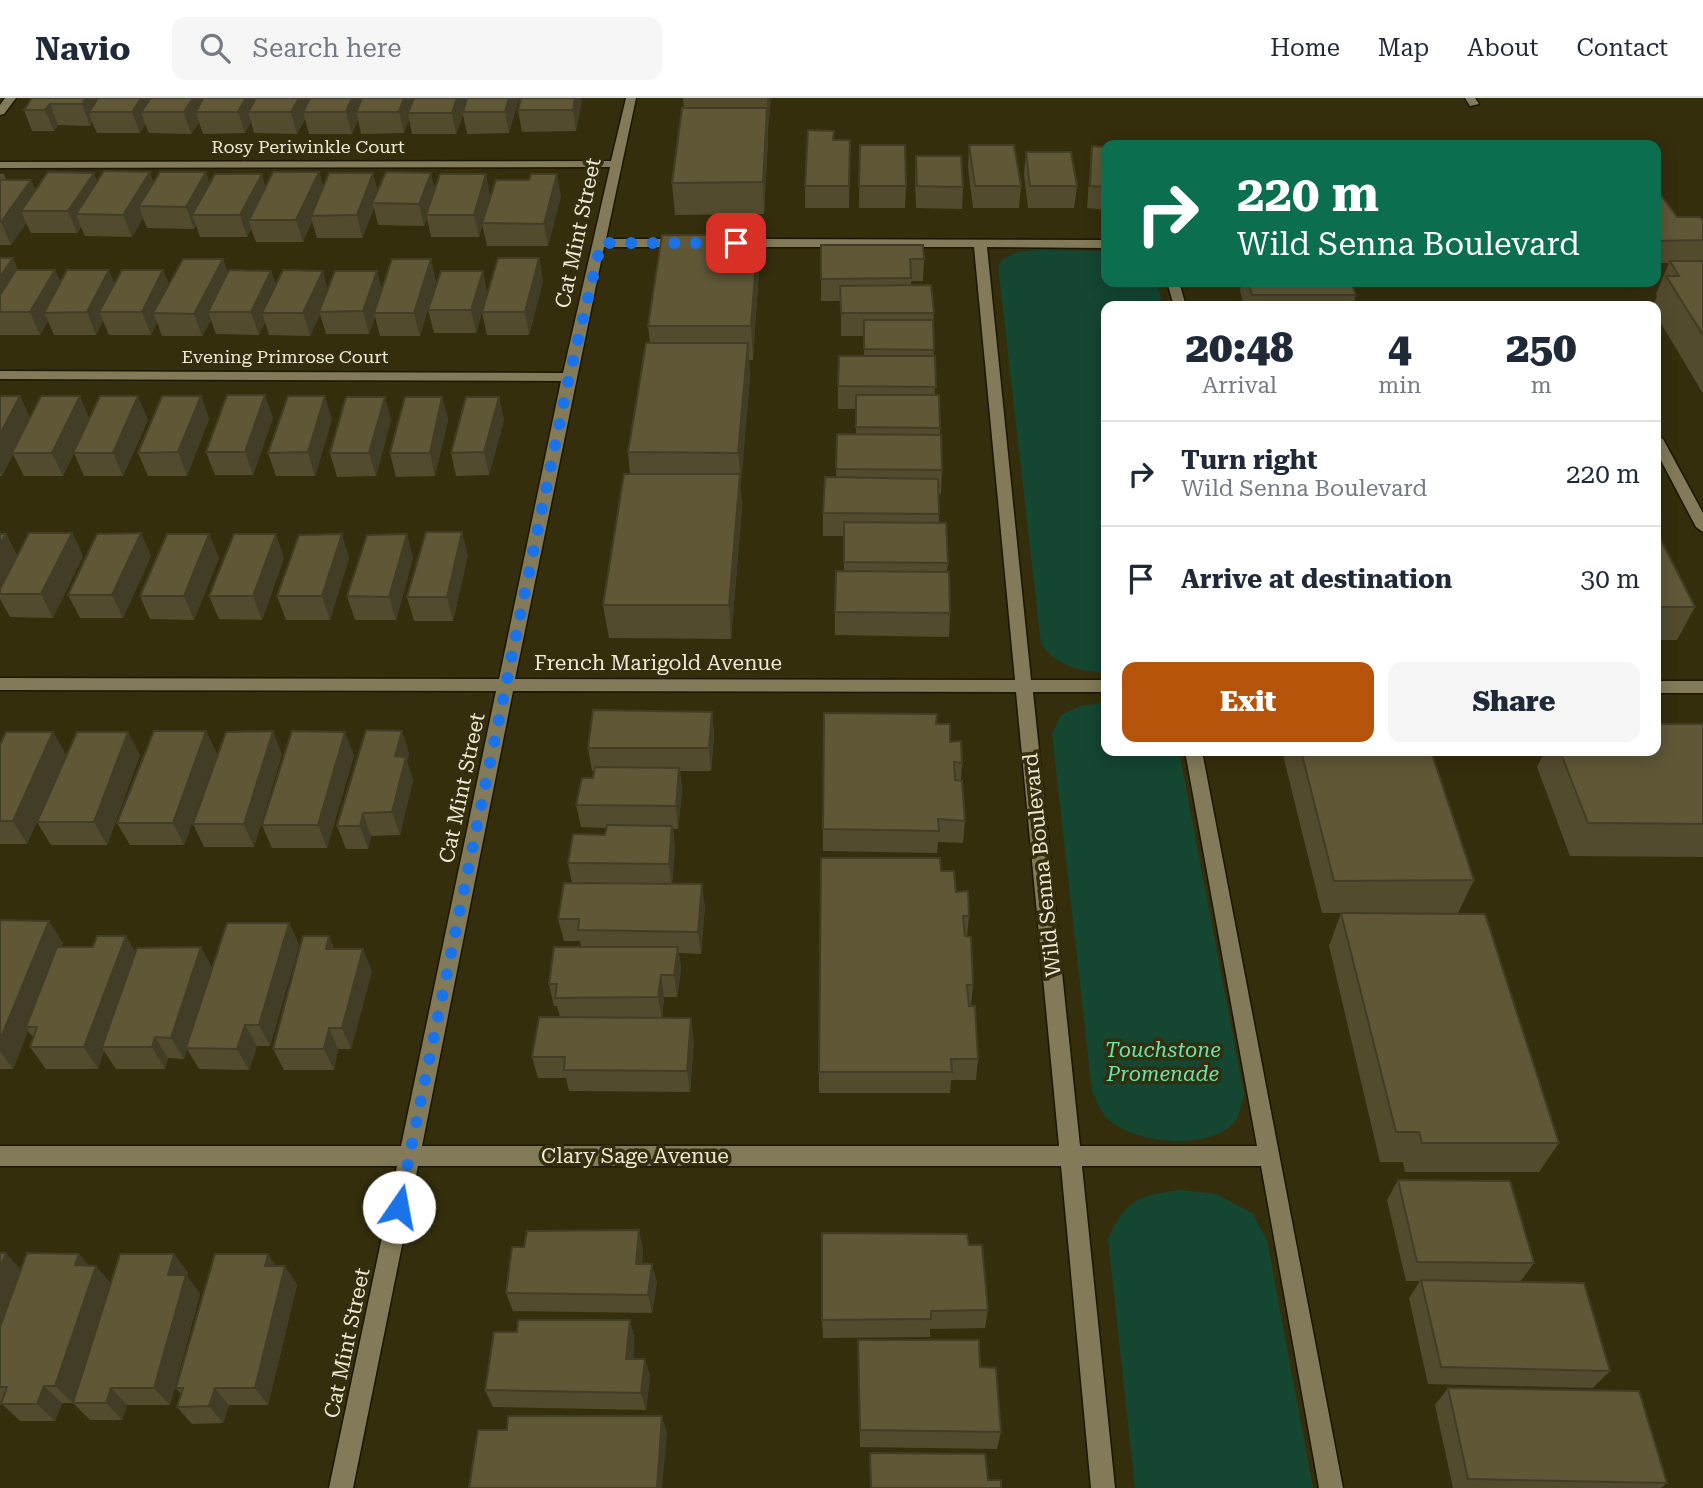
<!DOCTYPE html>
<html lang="en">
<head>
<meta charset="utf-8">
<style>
	body { margin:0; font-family:"Roboto Serif",serif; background:#f6f6f7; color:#1f2937; height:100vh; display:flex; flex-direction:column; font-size:26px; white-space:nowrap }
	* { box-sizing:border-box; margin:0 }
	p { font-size:23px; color:#747a83 }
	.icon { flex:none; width:38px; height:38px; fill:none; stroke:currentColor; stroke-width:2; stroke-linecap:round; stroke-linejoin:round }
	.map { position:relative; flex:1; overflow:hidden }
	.details { position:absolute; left:1101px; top:203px; width:560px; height:455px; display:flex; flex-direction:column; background:#fff; border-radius:14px; box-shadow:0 4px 18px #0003 }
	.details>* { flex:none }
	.top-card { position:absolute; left:1101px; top:42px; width:560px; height:147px; border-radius:14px; box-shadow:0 4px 18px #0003; background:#0b6e4f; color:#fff; overflow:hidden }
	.pin { position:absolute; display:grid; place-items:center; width:60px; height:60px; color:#fff; margin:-30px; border-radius:14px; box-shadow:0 4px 10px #0006 }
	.me { position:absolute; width:77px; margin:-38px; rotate:12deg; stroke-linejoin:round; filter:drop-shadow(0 0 5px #0008) }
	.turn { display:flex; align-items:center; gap:24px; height:147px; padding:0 21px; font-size:32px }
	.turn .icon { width:91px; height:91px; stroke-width:2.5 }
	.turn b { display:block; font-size:49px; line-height:60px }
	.eta { display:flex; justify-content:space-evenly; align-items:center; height:119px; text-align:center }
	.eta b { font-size:42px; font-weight:800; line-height:49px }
	.primary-button { display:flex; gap:14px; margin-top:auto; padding:14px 21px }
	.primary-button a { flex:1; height:80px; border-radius:14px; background:#b45309; color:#fff; font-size:28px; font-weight:800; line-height:80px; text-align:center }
	.primary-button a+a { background:#f6f6f7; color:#1f2937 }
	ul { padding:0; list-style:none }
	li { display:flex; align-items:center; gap:21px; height:105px; padding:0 21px; border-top:2px solid #e0e1e3 }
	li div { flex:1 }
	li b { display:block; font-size:26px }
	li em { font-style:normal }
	header { display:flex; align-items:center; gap:42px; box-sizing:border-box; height:98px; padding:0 35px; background:#fff; border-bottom:2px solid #e0e1e3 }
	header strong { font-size:33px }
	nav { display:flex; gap:38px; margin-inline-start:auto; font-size:24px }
	.search { width:490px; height:63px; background:#f6f6f7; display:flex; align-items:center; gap:18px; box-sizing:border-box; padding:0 24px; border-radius:14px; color:#747a83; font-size:26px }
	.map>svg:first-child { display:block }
	.green { fill:#144632 }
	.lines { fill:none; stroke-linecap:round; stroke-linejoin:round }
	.minor-casing { stroke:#1b1601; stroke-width:3 }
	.minor { fill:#827a58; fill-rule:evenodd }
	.wall { fill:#524b2e }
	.shaded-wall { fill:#423d26 }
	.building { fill:#5f5736; stroke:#423d26; stroke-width:2 }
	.route { stroke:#1a73e8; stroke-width:12; stroke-dasharray:0 21.6 }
	.labels { text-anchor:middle; stroke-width:7; stroke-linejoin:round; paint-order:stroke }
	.far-street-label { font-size:18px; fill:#ede9d7; stroke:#352e0d }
	.street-label { font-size:21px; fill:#ede9d7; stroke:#352e0d }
	.park-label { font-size:21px; font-style:italic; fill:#65e4af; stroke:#352e0d }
</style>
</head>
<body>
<header>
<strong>Navio</strong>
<div class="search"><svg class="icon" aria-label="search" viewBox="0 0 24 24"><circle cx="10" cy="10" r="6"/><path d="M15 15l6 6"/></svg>Search here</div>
<nav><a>Home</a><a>Map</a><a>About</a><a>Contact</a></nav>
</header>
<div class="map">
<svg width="1703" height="1390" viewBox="0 0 1703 1390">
	<rect width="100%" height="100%" fill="#352e0d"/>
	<path class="green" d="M1041 152 1106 153V184H1157L1163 208H1106V574C1078 574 1058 568 1041 546L998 168C1008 153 1023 153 1041 152Z
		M1106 604V653H1179L1244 996C1242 1003 1240 1016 1236 1022 1213 1054 1134 1046 1108 1021 1101 1015 1096 1001 1092 993L1052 636 1061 617 1080 608Z
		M1181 1092 1216 1096 1252 1115 1267 1142 1313 1390H1135L1108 1141C1127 1100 1138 1098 1181 1092Z"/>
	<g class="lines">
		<g class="minor-casing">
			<path id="minor" d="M5 0H16L4 16 0 17V7Z
				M626 0H636L606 141H683L689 145 683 149H604L515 581 1015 582 974 149H735L729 145 735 141 1106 142V150L987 149 1031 582H1106V594H1033L1080 1048H1257L1185 653H1202L1343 1390H1319L1261 1068H1082L1115 1390H1091L1061 1068H418L353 1390H329L397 1068H0V1048H401L496 593 0 592V580L499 581 561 283 0 281V273L563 275 610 69 0 70V64L611 63ZM513 593 1016 594 1059 1048H422Z
				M1465 0H1475L1479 6 1470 8Z
				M1167 184H1179L1186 208H1174Z
				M1656 337 1663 341 1703 415V434L1696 429 1656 353Z
				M1656 583H1703V595H1656Z"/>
		</g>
		<use href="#minor" class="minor"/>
	</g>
	<path class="wall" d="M32 0 466 3 519 0 509 35 467 36 463 17 456 36H412L409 21 404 35 361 36 358 21 352 36H309L305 21 297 36 254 35 251 24 245 35 203 36 199 24 191 36 149 35 145 26 140 35H97L92 24 90 28 58 27 54 33H32L24 12Z
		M683 0H771L768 30V41L764 116 675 117 672 85 684 10Z
		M582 2 576 33 522 34 518 12Z
		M834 33V42L850 64 849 110H805V88Z
		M860 47 906 88 905 110H859Z
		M969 47 1021 88 1019 110H973L968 69Z
		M1092 48 1106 49V112L1087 110 1090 69Z
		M1026 54 1077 88 1074 110H1028L1024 76Z
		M916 58 963 89 962 111 916 110 915 80Z
		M319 74 323 89 378 93 435 92 490 98 479 139H431L427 120 424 128 378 127 374 110 362 140H317L312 123 303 144H256L251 131 247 139H200L196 127 194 131 147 130 143 120 132 139 85 138 81 129 77 135H31L26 125 11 147H0V76H4L6 82 36 92 97 84H154L265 89Z
		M1656 90 1677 119 1703 122V294H1702L1656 217V208H1653L1657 198 1656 196 1669 165H1656Z
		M561 98 548 148H487L482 125Z
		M758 137 759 170 753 262H749L750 279 740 388 742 410 731 541 609 540 603 507 630 376 628 354 650 245 648 228Z
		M821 147 924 161 923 183H911V188L934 215 933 231 935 297 940 330 942 372 941 396H939V425L948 465 947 474 950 515 949 539 835 537V514L844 473V438H823V415L836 379 837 336H856V311H838V288L864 258V238H841V203H821Z
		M0 160 18 172H55L61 185 115 186 163 172 169 187 223 161 228 176 271 173 276 187 328 191H382L436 183 420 238H380L375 219 369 236H326L320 216 310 238 269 237 265 224 259 237 216 236 211 222 202 238H162L157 224 151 237H109L103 223 96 237H54L48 223 40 237H0Z
		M539 160 543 183 529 237H487L482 214 476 235H434L428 212 483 173 487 196Z
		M1233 184H1351L1356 197 1353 208H1244L1240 193 1241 186H1233Z
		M0 298H20L30 320 148 322 123 378H84L74 355 63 378H24L13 356 2 378H0Z
		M201 298 209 321 187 378H148L138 355Z
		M385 299 391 322 376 378 337 379 330 355Z
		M442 299 448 322 435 378 396 379 390 355Z
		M499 299 504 322 489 377 456 378 451 355Z
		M273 320 253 377H215L206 354Z
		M332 321 315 378H276L268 355Z
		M1656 432 1695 509 1677 542H1656Z
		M72 435 83 458 53 520 10 519 0 501V436H6L17 458Z
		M209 436 219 460 194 522 150 521 140 498Z
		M468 457 453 523H414L407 499Z
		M151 458 123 520H80L68 497Z
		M284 460 262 522 219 521 209 498Z
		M349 460 330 522H286L277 498Z
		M413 460 396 522H355L347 498Z
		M712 614 714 637 711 673H680L682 693 678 731H673L675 750 672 786 705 808 701 856 679 855 681 871 677 899H664L662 920 694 942 690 994 569 993 566 980H538L532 959 560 919 557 908H554L549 886 581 849 580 843H564L558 821 572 785 568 765 605 737 606 730 581 729 576 707 593 680 594 673H592L588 650Z
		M937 626 950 644 962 665 961 682 965 723 963 745 938 744 937 755 823 753V731Z
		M1703 626V759L1570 758 1537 669 1545 653H1656Z
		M206 633 217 656 184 747H130L117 725Z
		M402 633 409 656 407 663 413 682 400 737 371 738 368 751H346L337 728Z
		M53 634 66 657 27 746H0V647Z
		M1282 653H1431L1474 782 1458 815H1322Z
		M282 656 254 749H204L193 726Z
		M140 657 107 747H51L37 724Z
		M354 657 327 750H272L262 727Z
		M941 773 956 794 969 818 967 839 973 887 971 908 978 961 976 982H951L950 995H819V974Z
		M1341 815 1559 1045 1539 1074H1405L1403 1064H1380L1329 848Z
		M0 822 63 845 61 849 135 855 212 870 289 825 299 847 270 948H257L249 972 199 971 187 951 184 961 168 960 165 971H116L104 953 98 971H46L30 949 34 940 28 933 13 971H0Z
		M329 838 334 851 372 873 351 951H338L334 972H284L273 951Z
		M1398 1082 1534 1165 1520 1184 1610 1273 1593 1290 1428 1286 1409 1200 1420 1183H1406L1387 1102Z
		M969 1147 988 1212 985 1230 930 1231V1239L823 1240 822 1222Z
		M643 1151 642 1166 657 1184 652 1215 513 1213 506 1195Z
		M0 1155 21 1171 89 1167 111 1186 174 1156 188 1175 187 1178 200 1196 170 1307H127L122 1322H90L73 1305H62L55 1323H20L2 1306H0Z
		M276 1168H285L297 1187 268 1307H229L223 1325 192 1326 177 1309 181 1296 176 1290Z
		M630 1222 634 1240 633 1261H645L650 1278 646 1312 493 1309 485 1292 517 1234Z
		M858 1242 980 1269 1001 1334 997 1351 860 1349Z
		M1448 1290 1667 1385 1661 1390H1453L1435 1307Z"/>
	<path class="shaded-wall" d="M86 0H109L89 14 92 24 90 28 82 6Z
		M141 0H161L141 14 145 26 140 35 132 14Z
		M193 0H212L196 14 199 24 191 36 184 14Z
		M246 0H258L248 14 251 24 245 35 238 14Z
		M299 0H316L303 14 305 20 297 36 291 14Z
		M352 0H361L363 8 356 14 358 21 352 36 346 14Z
		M404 0H417L408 15 409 21 404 35 399 14Z
		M457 0H466L467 6 463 14V17L456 36 452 15Z
		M509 0H519L509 35 505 14Z
		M575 0H581L582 2 576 33 573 12Z
		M767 0H771L768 30Z
		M50 6 58 27 54 33 45 12Z
		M767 10 768 41 764 116 763 84Z
		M150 74 158 96 139 108 143 120 132 139 123 117Z
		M206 74 213 96 192 117 196 127 194 131 186 109Z
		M319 74 325 96 311 118 312 123 303 144 296 122Z
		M94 75 102 97 76 116 81 129 77 135 68 113Z
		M373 75 379 97 372 105 374 110 362 140 357 117Z
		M431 75 436 97 426 117 427 120 424 128 419 106Z
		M262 76 268 98 249 122 251 131 247 139 240 117Z
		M486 76 490 98 479 139 474 117Z
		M557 76 561 98 548 148 544 126Z
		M31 82 41 104 21 113 26 125 11 147 1 124Z
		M758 137 759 170 753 262 751 228Z
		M13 160 23 183 0 214V179Z
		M539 160 543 183 529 237 525 214Z
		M223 161 230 184 208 214 211 222 202 238 194 216Z
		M431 161 436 183 420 238 414 215Z
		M55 172 65 194 44 215 48 223 40 237 30 214Z
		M109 172 118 194 99 214 103 223 96 237 87 214Z
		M163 172 172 195 153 215 157 224 151 237 142 214Z
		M271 173 278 195 262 215 265 224 259 237 251 214Z
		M323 173 329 196 319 214 320 216 310 238 303 215Z
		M377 173 383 195 374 215 375 219 369 236 363 213Z
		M483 173 487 196 476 235 471 212Z
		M748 245 750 279 741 388 738 355Z
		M265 297 273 320 253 377 245 354Z
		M20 298 31 322 2 378 0 374V336Z
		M80 298 90 322 63 378 52 355Z
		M138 298 148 322 123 378 113 355Z
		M201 298 209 321 187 378 178 354Z
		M325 298 332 321 315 378 308 354Z
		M385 299 391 322 376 378 369 355Z
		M442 299 448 322 435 378 430 355Z
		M499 299 504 322 489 377 484 354Z
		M740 376 742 410 731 541 729 507Z
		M462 434 468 457 453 523 447 499Z
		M72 435 83 458 53 520 41 496Z
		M141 435 151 458 123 520 112 497Z
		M6 436 18 459 0 493V446Z
		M209 436 219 460 194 522 184 498Z
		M276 436 284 460 262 522 253 498Z
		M342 436 349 460 330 522 322 498Z
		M407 436 413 460 396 522 389 499Z
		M712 614 714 637 711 673 709 650Z
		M206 633 217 656 184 747 173 725Z
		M273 633 282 656 254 749 244 726Z
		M402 633 409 656 407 663 413 682 400 737 392 714 395 658Z
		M53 634 66 657 27 746 13 723Z
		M128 634 140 657 107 747 94 724Z
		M345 634 354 657 327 750 318 727Z
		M679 670 682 693 678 731 676 708Z
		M363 715 371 738 368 751 360 728Z
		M672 728 675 750 672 789 669 766Z
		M702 786 705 808 701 856 698 834Z
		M49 823 63 845 30 929H26L28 933 13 971 0 953V942Z
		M289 825 299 847 270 948 259 927Z
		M126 838 139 860 102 949 104 953 98 971 84 949Z
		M329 838 338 860 326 851Z
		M201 849 213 871 184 961 171 940Z
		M678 849 681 871 677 899 674 877Z
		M363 851 372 873 351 951 342 930Z
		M661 877 664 899 662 920 658 899Z
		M691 920 694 942 690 994 687 973Z
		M245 927 257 948 249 972 237 951Z
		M329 930 338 951 334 972 324 951Z
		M155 939 168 960 165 971 152 949Z
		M639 1132 643 1151 640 1184 636 1166Z
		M6 1155 23 1174 0 1237V1170Z
		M79 1156 94 1173 96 1168 112 1186 73 1305 55 1288 75 1167Z
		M174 1156 188 1175 187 1178 200 1196 170 1307 154 1290 168 1177Z
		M268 1156 280 1174 265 1168Z
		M652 1166 657 1184 652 1215 648 1197Z
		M285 1168 297 1187 268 1307 255 1290Z
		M630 1222 634 1240 631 1278 626 1261Z
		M645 1261 650 1278 646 1312 641 1295Z
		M44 1288 62 1305 55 1323 37 1306Z
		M111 1290 127 1307 122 1322 106 1305Z
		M215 1290 229 1307 223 1325 209 1308Z
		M662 1318 667 1335 662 1390H657Z"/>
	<path class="building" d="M32 0H86L82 6H50L45 12H24Z
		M98 0H141L132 14H89Z
		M151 0H193L184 14H141Z
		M203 0H246L238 14H196Z
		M256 0H299L291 14H248Z
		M310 0H352L346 14H303Z
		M362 0H404L399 14H356Z
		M414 0H457L452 15H408Z
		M467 0H509L505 14H463Z
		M521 0H575L573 12H518Z
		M682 10H767L763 84 672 85Z
		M808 32 834 33 833 42H850L849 88H805Z
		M860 47H905L906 88H859Z
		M969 47H1014L1021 88H975Z
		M1092 48 1106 49V89L1090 88Z
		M1026 54H1071L1077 88H1030Z
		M916 58H961L963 89 917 88Z
		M104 73 150 74 123 117 76 116Z
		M48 74 94 75 68 113H21Z
		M160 74H206L186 109 139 108Z
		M273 74H319L296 122H249Z
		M386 74 431 75 419 106 372 105Z
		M329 75H373L357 117 311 118Z
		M215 76H262L240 117H192Z
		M440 76H486L474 117H426Z
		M531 76H557L544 126 482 125 496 82H529Z
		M0 82H31L1 124H0Z
		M1656 90 1677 119H1700L1703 122V142L1656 143Z
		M662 137H758L751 228H648Z
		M821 147H923L924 161H910L911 180 821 181Z
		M0 160H13L0 179Z
		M498 160H539L525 214H482Z
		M183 161H223L194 216 153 215Z
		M392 161H431L414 215H374Z
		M1670 163H1703V237L1666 178H1679Z
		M16 172H55L30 214H0V197Z
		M67 172H109L87 214 44 215Z
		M122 172H163L142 214H99Z
		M229 172 271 173 251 214H208Z
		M283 172 323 173 303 215H262Z
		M335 173H377L363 213 319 214Z
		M441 173H483L471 212H428Z
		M1248 184H1351L1356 197H1252Z
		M931 187 934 215H841L840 188Z
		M864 222H933L934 252 864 251Z
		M646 245H748L738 355 628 354Z
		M839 258H935L936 289 838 288Z
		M227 297H265L245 354H206Z
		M856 297H939L940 330 856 329Z
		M0 298H20L0 336Z
		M41 298H80L52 355H12Z
		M100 298H138L113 355H73Z
		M162 298H201L178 354 138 355Z
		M288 298H325L308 354 268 355Z
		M346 299H385L369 355H330Z
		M405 299H442L430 355H390Z
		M466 299H499L484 354 451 355Z
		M837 336 941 337 942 372 836 371Z
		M624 376H740L729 507H603Z
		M825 379 938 381 939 416 823 415Z
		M844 424 946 425 948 465 844 464Z
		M1656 432 1695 509H1656Z
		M426 434H462L447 499H407Z
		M29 435H72L41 496H0V491Z
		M141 435 112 497H68L97 436Z
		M0 436H6L0 446Z
		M167 436H209L184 498H140Z
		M234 436H276L253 498H209Z
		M342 436 322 498H277L299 437Z
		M407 436 389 499 347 498 367 437Z
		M836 473 949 474 950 515 835 514Z
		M593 612 712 614 709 650H588Z
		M824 615 937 616 936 626H950V644L961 643 962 665 954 664 955 682 962 683 965 723 938 721 939 733 823 731Z
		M1656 626H1703V726L1588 725 1560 653H1656Z
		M366 632 402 633 395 658 406 659 392 714 363 715 360 728H337Z
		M154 633H206L173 725H117Z
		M273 633 244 726H193L226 634Z
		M292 633 345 634 318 727H262Z
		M6 634H53L13 723H0V647Z
		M77 634H128L94 724H37Z
		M1301 653H1431L1474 782 1334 783Z
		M595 669 679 670 676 708 576 707 582 680H593Z
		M607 727 672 728 669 766 568 765 573 736 605 737Z
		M821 760H940L941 773H954L956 794 968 793 969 818H963L965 838 971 839 973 887H967L969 908H975L978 961H951L952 974H819Z
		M564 785 702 786 698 834 578 832 579 821H558Z
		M1341 815 1485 816 1559 1045H1422L1419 1034H1396Z
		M0 822 49 823 0 942Z
		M227 825H289L259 927H245L237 951 186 950Z
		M97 838H126L84 949H30L37 929H26L57 849H93Z
		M303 838H329L326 851H363L342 930H329L324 951H273Z
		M201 849 171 940 155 939 152 949H102L137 850Z
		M554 849H678L674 877H661L658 899 555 900 557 886H549Z
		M539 919 691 920 687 973 564 972 565 959H532Z
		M1398 1082 1510 1083 1534 1165 1417 1164Z
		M639 1132 636 1166H652L648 1197 506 1195 512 1149H524L527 1133Z
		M822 1135 967 1136 969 1147H982L988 1212 931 1213V1221L822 1222Z
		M0 1155H6L0 1170Z
		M27 1155 79 1156 75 1167 96 1168 55 1288H44L37 1306H1L7 1289H0V1229Z
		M120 1156H174L168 1177H186L154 1290H111L106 1305H73Z
		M215 1156H268L265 1168H285L255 1290H215L209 1308 177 1309 183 1290H176Z
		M1421 1182 1584 1185 1610 1273 1441 1269Z
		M518 1222H630L626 1261H645L641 1295 485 1292 494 1234H517Z
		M858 1242H979L980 1269 996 1270 1001 1334 860 1332Z
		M1448 1290 1639 1293 1667 1385 1468 1381Z
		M508 1318H662L657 1390H469L478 1332H507Z
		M870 1355 985 1356 988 1382H1001V1390H871Z"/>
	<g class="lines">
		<path class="route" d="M399 1109 569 279 601 145H736"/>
	</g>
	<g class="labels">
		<g class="far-street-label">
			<text x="308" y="55">Rosy Periwinkle Court</text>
			<text x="285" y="265">Evening Primrose Court</text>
		</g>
		<g class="street-label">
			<text transform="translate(578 135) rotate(-78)" y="7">Cat Mint Street</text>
			<text x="658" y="572">French Marigold Avenue</text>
			<text transform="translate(462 690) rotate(-78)" y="7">Cat Mint Street</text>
			<text transform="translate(1042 767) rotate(-96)" y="7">Wild Senna Boulevard</text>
			<text x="635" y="1065">Clary Sage Avenue</text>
			<text transform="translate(347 1245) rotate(-78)" y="7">Cat Mint Street</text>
		</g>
		<g class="park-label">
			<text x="1163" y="959">Touchstone<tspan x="1163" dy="24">Promenade</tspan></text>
		</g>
	</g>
</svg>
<div class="pin" style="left:736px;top:145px;background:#d93025"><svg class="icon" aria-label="arrive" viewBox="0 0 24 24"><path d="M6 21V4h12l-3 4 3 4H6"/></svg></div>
<svg class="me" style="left:399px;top:1109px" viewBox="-20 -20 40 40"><circle r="19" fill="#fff"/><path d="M0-13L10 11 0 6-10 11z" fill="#1a73e8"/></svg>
<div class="top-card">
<div class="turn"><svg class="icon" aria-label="right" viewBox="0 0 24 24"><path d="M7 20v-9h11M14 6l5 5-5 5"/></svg><div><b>220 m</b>Wild Senna Boulevard</div></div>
</div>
<section class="details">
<div class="eta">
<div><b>20:48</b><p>Arrival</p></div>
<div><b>4</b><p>min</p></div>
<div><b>250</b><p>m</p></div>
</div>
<ul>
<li><svg class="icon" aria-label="right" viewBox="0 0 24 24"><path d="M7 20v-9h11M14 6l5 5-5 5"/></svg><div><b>Turn right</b><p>Wild Senna Boulevard</p></div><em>220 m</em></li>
<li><svg class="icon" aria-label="arrive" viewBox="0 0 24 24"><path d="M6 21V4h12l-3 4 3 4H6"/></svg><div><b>Arrive at destination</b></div><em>30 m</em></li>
</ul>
<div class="primary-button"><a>Exit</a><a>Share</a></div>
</section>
</div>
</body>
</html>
